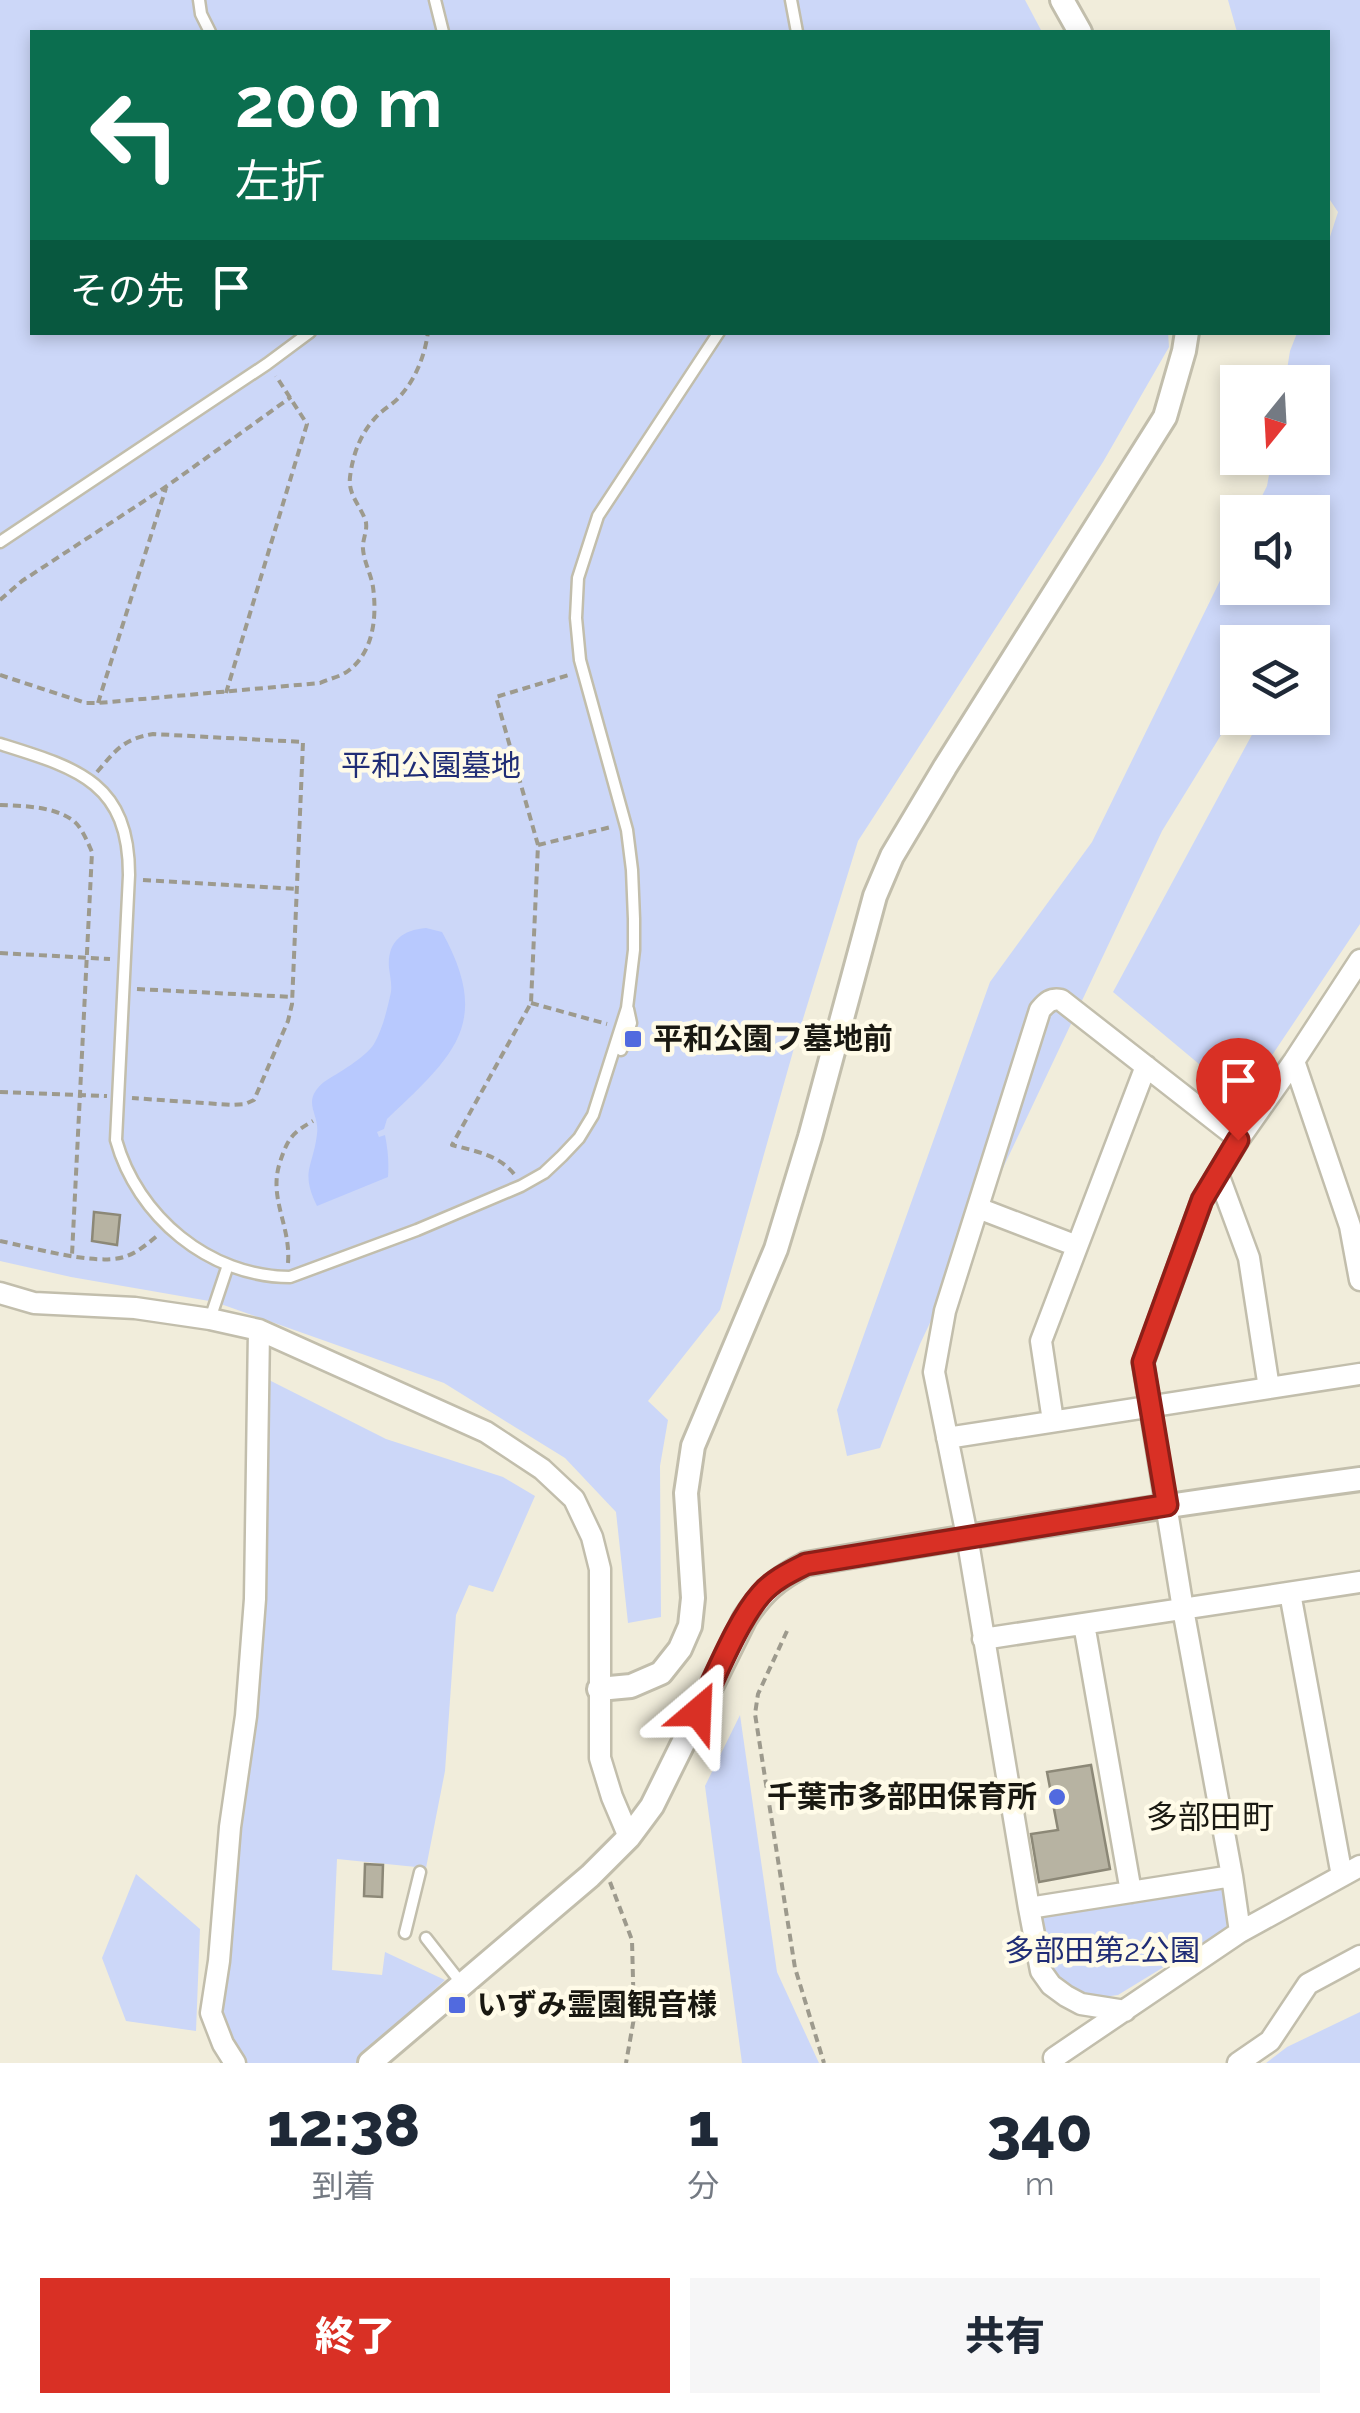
<!DOCTYPE html>
<html lang="ja">
<head>
<meta charset="utf-8">
<style>
	body { margin:0; font-family:Raleway,"Noto Sans JP",sans-serif; background:#f6f6f7; color:#1f2937; height:100vh; display:flex; flex-direction:column; font-size:38px; white-space:nowrap }
	* { box-sizing:border-box; margin:0 }
	p { font-size:32px; color:#747a83 }
	.icon { flex:none; width:55px; height:55px; fill:none; stroke:currentColor; stroke-width:2; stroke-linecap:round; stroke-linejoin:round }
	.map { position:relative; height:2063px; overflow:hidden }
	.side { display:flex; flex-direction:column; background:#fff; flex:1 }
	.side>* { flex:none }
	.hud { position:absolute; left:30px; top:30px; width:1300px; height:305px; border-radius:0px; box-shadow:0 5px 15px #0003; background:#0b6e4f; color:#fff; overflow:hidden }
	.needle { width:65px; rotate:198deg }
	.fabs { position:absolute; left:1220px; top:365px; display:grid; gap:20px }
	.fabs a { display:grid; place-items:center; width:110px; height:110px; border-radius:0px; background:#fff; box-shadow:0 5px 15px #0003; font-size:50px }
	.pin { position:absolute; display:grid; place-items:center; width:85px; height:85px; color:#fff; margin:-102px -42px; border-radius:50% 50% 50% 0; rotate:-45deg; box-shadow:0 0 10px #0007 }
	.pin .icon { rotate:45deg }
	.me { position:absolute; width:110px; margin:-55px; rotate:26deg; stroke-linejoin:round; filter:drop-shadow(0 0 8px #0008) }
	.turn { display:flex; align-items:center; gap:35px; height:210px; padding:0 40px; font-size:45px }
	.turn .icon { width:130px; height:130px; stroke-width:2.5 }
	.turn b { display:block; font-size:70px; line-height:85px }
	.then { display:flex; align-items:center; height:95px; padding:0 40px; background:#0003; gap:20px; font-size:38px }
	.eta { display:flex; justify-content:space-evenly; align-items:center; height:170px; text-align:center }
	.eta b { font-size:60px; font-weight:800; line-height:70px }
	.button { display:flex; gap:20px; margin-top:auto; padding:20px 40px }
	.button a { flex:1; height:115px; border-radius:0px; background:#d93025; color:#fff; font-size:40px; font-weight:800; line-height:115px; text-align:center }
	.button a+a { background:#f6f6f7; color:#1f2937 }
	.map>svg:first-child { display:block }
	.green { fill:#ccd7f8 }
	.water { fill:#b8c9fe }
	.building { fill:#b7b3a2; stroke:#8c8877; stroke-width:2.5 }
	.lines { fill:none; stroke-linecap:round; stroke-linejoin:round }
	.service-casing { stroke:#c2beac; stroke-width:15 }
	.minor-casing { stroke:#c2beac; stroke-width:25 }
	.tertiary-casing { stroke:#c2beac; stroke-width:28 }
	.path { stroke:#9d9a8d; stroke-width:4; stroke-dasharray:8 5; stroke-linecap:butt }
	.service { stroke:#fff; stroke-width:10 }
	.minor { stroke:#fff; stroke-width:20 }
	.tertiary { stroke:#fff; stroke-width:22 }
	.route-casing { stroke:#8d1f18; stroke-width:25 }
	.route { stroke:#d93025; stroke-width:18 }
	.poi-dot { fill:#516adf; stroke:#fffbe8; stroke-width:4 }
	.labels { text-anchor:middle; stroke-width:9; stroke-linejoin:round; paint-order:stroke }
	.park-label { font-size:30px; fill:#202d76; stroke:#fffbe8 }
	.poi-label { font-size:30px; font-weight:bold; fill:#191811; stroke:#fffbe8; text-anchor:start }
	.neighbourhood-label { font-size:32px; fill:#191811; stroke:#fffbe8 }
</style>
</head>
<body>
<div class="map">
<svg width="1360" height="2063" viewBox="0 0 1360 2063">
	<rect width="100%" height="100%" fill="#f1eddb"/>
	<path class="green" d="M0 0H1025L1042 32H32V332H1168L1169 347 1103 462 858 841 794 1048 720 1310 648 1401 668 1420 660 1466 661 1617 628 1623 616 1512 565 1458 444 1383 215 1302 71 1277 0 1261Z
		M1228 0H1360V924L1242 1100 1113 992 1261 718H1312V642H1238L1237 709 1162 831 920 1344 880 1448 847 1456 837 1410 990 982 1092 842 1237 546 1238 588H1312V512H1254L1267 486 1272 458H1312V382H1285L1290 351 1297 333 1328 332V243L1338 212 1328 197V32H1237Z
		M269 1380 386 1439 503 1477 535 1496 493 1592 469 1585 456 1615 445 1771 426 1868 337 1859 332 1970 382 1975 385 1952 445 1980 356 2063H242L236 2055 220 2008 235 1823 253 1726Z
		M740 1715 777 1972 819 2063H742L705 1786Z
		M136 1874 200 1929 196 2031 126 2021 102 1958Z
		M1218 1886C1228 1897 1229 1915 1226 1929L1118 1995 1089 1999 1063 1984 1053 1973 1047 1959 1040 1921 1044 1913Z
		M1360 2012V2063H1266L1287 2047Z"/>
	<path class="water" d="M426 928 442 932C493 1024 453 1056 387 1119L384 1129 377 1132 379 1137 385 1135C388 1150 389 1162 388 1177L317 1206C300 1171 313 1168 317 1134 320 1113 300 1102 324 1082 338 1073 365 1058 374 1044 383 1028 387 1010 391 992 392 984 390 976 389 968 387 943 401 930 426 928Z"/>
	<path class="building" d="M94 1212 120 1215 117 1245 92 1241Z
		M1091 1765 1110 1869 1039 1882 1031 1834 1058 1830 1047 1772Z
		M365 1864 383 1865 382 1897 364 1896Z"/>
	<g class="lines">
		<g class="service-casing">
			<path id="service" d="M199 0 201 14 210 32
				M435 0 443 32
				M791 0 797 32
				M0 542 267 364 310 332
				M0 744C77 768 129 782 129 875L116 1140C137 1216 209 1277 290 1277L417 1230 521 1186 544 1173 562 1156 579 1138 593 1115 627 1008 634 950V919L632 870 627 830 580 660 576 618 578 578 598 516 719 332
				M621 1050 631 1023 628 1009
				M210 1319 228 1265
				M405 1933 420 1872
				M426 1938 462 1984"/>
		</g>
		<g class="minor-casing">
			<path id="minor" d="M1294 1061 1350 1226 1360 1280
				M1218 1174 1249 1258 1269 1388
				M978 1208 1077 1246
				M0 1293 34 1303 135 1308 210 1319 259 1330 486 1432 542 1469 574 1499 592 1537 600 1569V1758L612 1797 629 1837
				M1053 1421 1041 1341 1146 1066
				M947 1438 1360 1374
				M1290 1593 1342 1876
				M1084 1624 1131 1892
				M983 1639 1360 1582
				M1029 1908 1232 1876
				M1240 1932 1232 1876 1183 1609 1143 1363 1202 1200 1239 1139 1294 1061 1360 960
				M1125 2011 1081 2004 1066 1996 1051 1985 1041 1971 1029 1908 967 1536 934 1372 945 1311 1040 1010C1047 1002 1051 998 1061 1000L1239 1139
				M1054 2058 1240 1932 1360 1866
				M235 2063 223 2044 211 2013 219 1961 230 1827 246 1716 255 1599 259 1330
				M1238 2063 1270 2041 1308 1984 1360 1956"/>
		</g>
		<g class="tertiary-casing">
			<path id="tertiary" d="M1062 0 1080 32
				M599 1689 631 1686 661 1673 680 1649 690 1626 693 1598 686 1493 693 1446 776 1249 810 1137 875 896 892 856 945 767 1165 417 1184 351 1187 332
				M370 2063 590 1876 629 1837 652 1806 745 1618C762 1592 778 1578 806 1564 990 1532 1175 1504 1360 1479"/>
		</g>
		<path class="path" d="M0 600 22 581 167 486 291 397
			M0 675 86 703H98L320 683C328 679 340 677 348 671 374 652 377 616 373 587 371 574 364 562 363 549 362 539 369 529 365 519 359 504 348 494 350 477 353 453 361 432 378 415 385 408 395 403 401 395 416 378 425 355 428 332
			M226 693 307 424 276 376
			M98 703 166 488
			M97 772C116 750 123 739 153 734L303 742 292 1004 288 1021 254 1100 245 1104 232 1105 132 1098
			M0 805C23 806 51 806 71 819 81 825 87 841 92 852L72 1255
			M538 845 611 827
			M143 880 298 889
			M0 953 110 959
			M137 989 292 997
			M531 1003 607 1024
			M0 1092 107 1096
			M514 1174C499 1155 475 1151 452 1145L531 1003 538 845 496 697 569 675
			M0 1241C31 1247 94 1266 124 1257 137 1253 147 1244 157 1236
			M288 1263C291 1225 268 1199 280 1162 288 1138 292 1133 313 1121
			M787 1631 758 1694 755 1714 795 1968 824 2063
			M610 1882 632 1940 634 2018 626 2063"/>
		<use href="#service" class="service"/>
		<use href="#minor" class="minor"/>
		<use href="#tertiary" class="tertiary"/>
	</g>
	<g class="lines">
		<g class="route-casing">
			<path id="route" d="M698 1712C715 1678 737 1621 761 1594 773 1580 790 1572 806 1564L1167 1505 1143 1362 1202 1200 1238 1140"/>
		</g>
		<use href="#route" class="route"/>
	</g>
	<g class="poi-dot">
		<rect x="623" y="1029" width="20" height="20" rx="5"/>
		<circle cx="1057" cy="1797" r="10"/>
		<rect x="447" y="1995" width="20" height="20" rx="5"/>
	</g>
	<g class="labels">
		<g class="park-label">
			<text x="431" y="776">平和公園墓地</text>
			<text x="1102" y="1961">多部田第2公園</text>
		</g>
		<g class="poi-label">
			<text x="653" y="1049">平和公園フ墓地前</text>
			<text x="1037" y="1807" text-anchor="end">千葉市多部田保育所</text>
			<text x="477" y="2015">いずみ霊園観音様</text>
		</g>
		<g class="neighbourhood-label">
			<text x="1210" y="1828">多部田町</text>
		</g>
	</g>
</svg>
<div class="fabs">
<a><svg class="needle" viewBox="-14 -14 28 28"><path d="M0-13l5 13h-10z" fill="#e53935"/><path d="M0 13l5-13h-10z" fill="#747a83"/></svg></a>
<a><svg class="icon" aria-label="sound" viewBox="0 0 24 24"><path d="M4 9h4l5-4v14l-5-4H4zM17 9q2 3 0 6"/></svg></a>
<a><svg class="icon" aria-label="layers" viewBox="0 0 24 24"><path d="M12 4l9 5-9 5-9-5zM3 14l9 5 9-5"/></svg></a>
</div>
<div class="pin" style="left:1238px;top:1140px;background:#d93025"><svg class="icon" aria-label="arrive" viewBox="0 0 24 24"><path d="M6 21V4h12l-3 4 3 4H6"/></svg></div>
<svg class="me" style="left:698px;top:1712px" viewBox="-20 -20 40 40"><path d="M0-17L14 15 0 8-14 15z" fill="#d93025" stroke="#fff" stroke-width="4"/></svg>
<div class="hud">
<div class="turn"><svg class="icon" aria-label="left" viewBox="0 0 24 24"><path d="M17 20v-9H6M10 6l-5 5 5 5"/></svg><div><b>200 m</b>左折</div></div>
<div class="then">その先<svg class="icon" aria-label="arrive" viewBox="0 0 24 24"><path d="M6 21V4h12l-3 4 3 4H6"/></svg></div>
</div>
</div>
<section class="side">
<div class="eta">
<div><b>12:38</b><p>到着</p></div>
<div><b>1</b><p>分</p></div>
<div><b>340</b><p>m</p></div>
</div>
<div class="button"><a>終了</a><a>共有</a></div>
</section>
</body>
</html>
